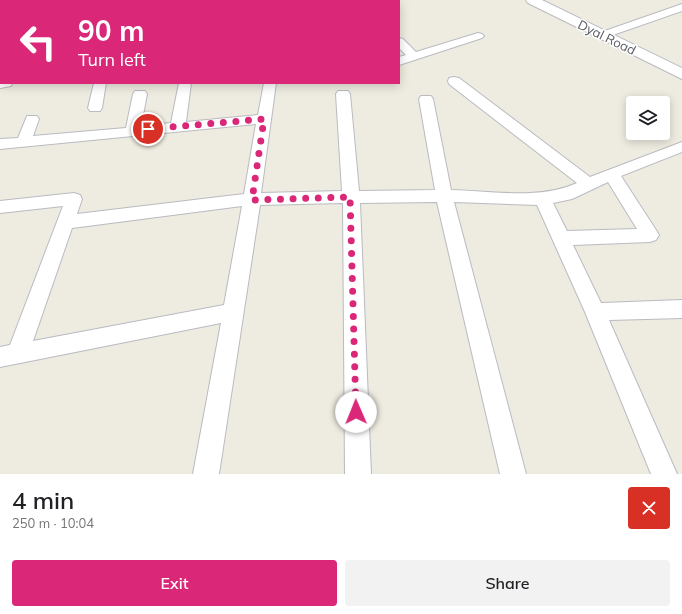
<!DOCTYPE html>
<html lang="en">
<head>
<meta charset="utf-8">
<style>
	body { margin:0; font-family:Mulish,sans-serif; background:#f2f2f2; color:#202124; height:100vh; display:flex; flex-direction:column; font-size:15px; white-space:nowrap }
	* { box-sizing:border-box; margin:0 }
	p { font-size:13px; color:#757577 }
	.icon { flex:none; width:22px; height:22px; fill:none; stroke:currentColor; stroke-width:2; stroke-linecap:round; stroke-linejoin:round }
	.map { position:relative; height:474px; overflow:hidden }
	.sheet { display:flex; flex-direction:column; background:#fff; flex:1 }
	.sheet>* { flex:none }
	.guide { position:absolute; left:0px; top:0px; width:400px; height:84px; box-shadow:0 2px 10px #0003; background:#db2777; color:#fff; overflow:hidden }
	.buttons { position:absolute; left:626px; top:96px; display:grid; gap:8px }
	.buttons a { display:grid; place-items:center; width:44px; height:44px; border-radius:4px; background:#fff; box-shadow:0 2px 10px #0003; font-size:20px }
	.pin { position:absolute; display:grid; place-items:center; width:34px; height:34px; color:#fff; margin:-17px; border:2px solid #fff; border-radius:50%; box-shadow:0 1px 4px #0007 }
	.me { position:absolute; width:44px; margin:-22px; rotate:359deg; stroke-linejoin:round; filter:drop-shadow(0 0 3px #0008) }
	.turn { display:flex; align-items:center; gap:14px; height:84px; padding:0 12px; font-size:18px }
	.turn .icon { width:52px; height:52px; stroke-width:2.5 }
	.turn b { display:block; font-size:28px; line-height:34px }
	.round { display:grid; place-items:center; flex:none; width:42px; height:42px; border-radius:4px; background:#f2f2f2 }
	.headline { display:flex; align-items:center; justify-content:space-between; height:68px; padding:0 12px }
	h1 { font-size:24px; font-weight:600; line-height:30px }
	.action { display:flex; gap:8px; margin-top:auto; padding:8px 12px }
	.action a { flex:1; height:46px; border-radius:4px; background:#db2777; color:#fff; font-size:16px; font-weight:600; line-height:46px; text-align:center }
	.action a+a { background:#f2f2f2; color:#202124 }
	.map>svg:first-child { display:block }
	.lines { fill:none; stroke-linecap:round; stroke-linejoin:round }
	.minor-casing { stroke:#b9bbc1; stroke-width:2 }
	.tertiary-casing { stroke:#b9bbc1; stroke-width:2 }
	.minor { fill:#fff; fill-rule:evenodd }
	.tertiary { fill:#fff; fill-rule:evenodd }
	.route { stroke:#db2777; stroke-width:7; stroke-dasharray:0 12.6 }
	.labels { text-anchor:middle; stroke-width:3; stroke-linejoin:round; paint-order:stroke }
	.far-street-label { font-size:13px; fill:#595d63; stroke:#fff }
</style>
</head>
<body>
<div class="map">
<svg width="682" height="474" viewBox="0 0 682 474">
	<rect width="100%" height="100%" fill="#eeebe0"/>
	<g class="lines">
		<g class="minor-casing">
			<path id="minor" d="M354 0H364L365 1H355Z
				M0 4H1V10H0Z
				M682 4V11L607 37H599L597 35 599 33Z
				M478 33 482 34 484 36 482 38 399 65V57L406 55 399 48V38L403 39 416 52Z
				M0 39H1V45H0Z
				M454 77 459 78 590 177 682 142V152L621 176 656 230 659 235 656 240 650 242 573 245 601 303 682 300V318L609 320 677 474H651L585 312 537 205 454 202 526 474H500L437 202 360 203 371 474H345L343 203 260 205 219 474H193L221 323 0 367V347L10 345 63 206 0 213V201L74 193 80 195 82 199 77 214 244 194 256 124 0 149V139L18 138 27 116H37L39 119 33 136 126 128 133 94 135 91H145L147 94 141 126 171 123 179 83H191L186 122 258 115 264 83H276L261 193 342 191 336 94 338 91H348L350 94 359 191 435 190 419 99 421 96H431L433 99 451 190C491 191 540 200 577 183L449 84 448 81 449 78ZM608 182 637 229 567 231 553 203 572 199ZM242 206 224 305 33 341 72 228Z
				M0 80 1 83H12L11 86 0 88Z
				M94 83H106L102 108 100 111H90L88 108Z"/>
		</g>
		<g class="tertiary-casing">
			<path id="tertiary" d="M526 0H542L682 68V79L528 3Z"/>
		</g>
		<use href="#minor" class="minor"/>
		<use href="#tertiary" class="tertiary"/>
	</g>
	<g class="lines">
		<path class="route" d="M148 129 264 119 252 200 350 197 356 412"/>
	</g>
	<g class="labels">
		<g class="far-street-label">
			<text transform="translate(607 37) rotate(26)" y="5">Dyal Road</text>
		</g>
	</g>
</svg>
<div class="buttons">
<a><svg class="icon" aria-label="layers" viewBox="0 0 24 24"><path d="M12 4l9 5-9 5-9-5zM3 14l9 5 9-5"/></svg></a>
</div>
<div class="pin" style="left:148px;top:129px;background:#d93025"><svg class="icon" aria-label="arrive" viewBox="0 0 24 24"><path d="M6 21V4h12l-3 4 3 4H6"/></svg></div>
<svg class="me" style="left:356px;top:412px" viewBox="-20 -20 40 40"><circle r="19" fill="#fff"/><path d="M0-13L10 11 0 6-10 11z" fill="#db2777"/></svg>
<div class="guide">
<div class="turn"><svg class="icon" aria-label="left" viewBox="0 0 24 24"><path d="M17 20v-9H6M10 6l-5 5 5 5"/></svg><div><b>90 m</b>Turn left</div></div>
</div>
</div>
<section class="sheet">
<div class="headline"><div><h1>4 min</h1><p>250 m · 10:04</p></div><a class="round" style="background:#d93025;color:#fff"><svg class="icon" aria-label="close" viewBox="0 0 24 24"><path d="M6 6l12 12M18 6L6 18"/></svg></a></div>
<div class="action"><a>Exit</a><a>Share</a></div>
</section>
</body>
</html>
